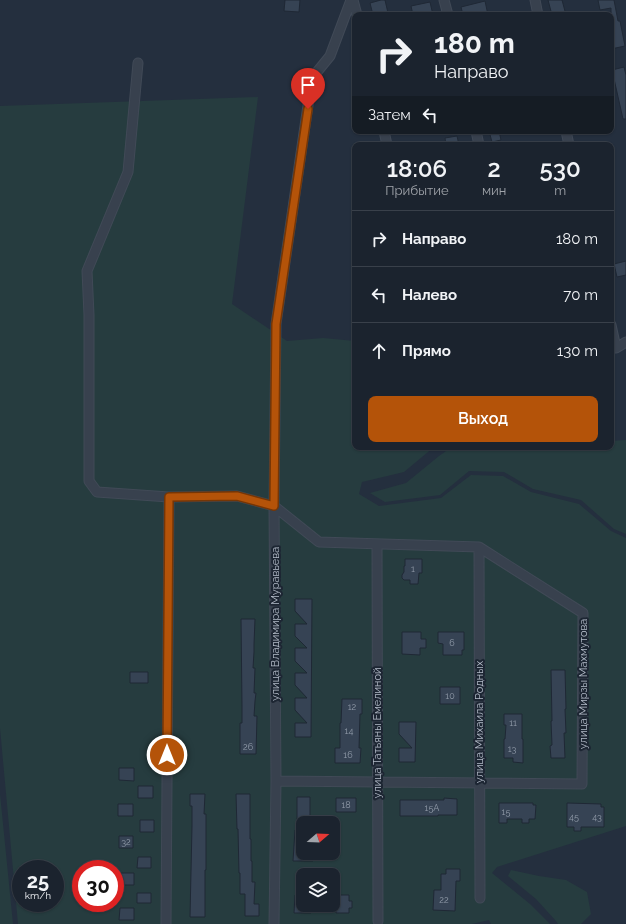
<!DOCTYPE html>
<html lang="ru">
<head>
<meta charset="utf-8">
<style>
	body { margin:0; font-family:Raleway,sans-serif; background:#282f3a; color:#f1f3f6; height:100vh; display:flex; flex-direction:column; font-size:15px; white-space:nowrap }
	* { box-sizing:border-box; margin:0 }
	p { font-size:13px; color:#a0a4aa }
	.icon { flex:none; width:22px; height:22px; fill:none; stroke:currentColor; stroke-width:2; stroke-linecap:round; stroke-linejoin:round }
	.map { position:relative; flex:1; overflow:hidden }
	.details { position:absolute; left:352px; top:142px; width:262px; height:308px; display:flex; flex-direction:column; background:#1b232e; border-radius:8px; box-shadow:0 1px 3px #0004,0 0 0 1px #39404a }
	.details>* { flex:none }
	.guide { position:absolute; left:352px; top:12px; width:262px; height:122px; border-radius:8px; box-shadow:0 1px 3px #0004,0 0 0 1px #39404a; background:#1b232e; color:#f1f3f6; overflow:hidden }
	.needle { width:26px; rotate:71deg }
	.fabs { position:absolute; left:296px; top:816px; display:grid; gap:8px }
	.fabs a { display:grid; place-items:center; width:44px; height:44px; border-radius:8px; background:#1b232e; box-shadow:0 1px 3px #0004,0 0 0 1px #39404a; font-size:20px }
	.speed { position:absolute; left:12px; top:860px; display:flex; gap:8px; font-size:20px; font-weight:700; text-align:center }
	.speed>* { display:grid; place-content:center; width:52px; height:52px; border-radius:50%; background:#1b232e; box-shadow:0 1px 3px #0004,0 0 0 1px #39404a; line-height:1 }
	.speed small { font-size:10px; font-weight:400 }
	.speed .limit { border:6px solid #d22; background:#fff; color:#111 }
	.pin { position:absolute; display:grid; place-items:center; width:34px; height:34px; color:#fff; margin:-41px -17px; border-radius:50% 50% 50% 0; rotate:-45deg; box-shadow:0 0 4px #0007 }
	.pin .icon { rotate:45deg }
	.me { position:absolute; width:44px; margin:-22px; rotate:0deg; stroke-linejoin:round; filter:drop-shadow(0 0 3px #0008) }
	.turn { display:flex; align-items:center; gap:14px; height:84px; padding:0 16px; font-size:18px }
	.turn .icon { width:52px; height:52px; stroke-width:2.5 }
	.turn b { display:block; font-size:28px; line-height:34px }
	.then { display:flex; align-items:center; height:38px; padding:0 16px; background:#0003; gap:8px; font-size:15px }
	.eta { display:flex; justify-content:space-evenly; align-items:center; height:68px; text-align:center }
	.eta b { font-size:24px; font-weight:600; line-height:28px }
	.action { display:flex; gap:8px; margin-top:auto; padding:8px 16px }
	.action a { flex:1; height:46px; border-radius:8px; background:#b45309; color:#fff; font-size:16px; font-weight:600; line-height:46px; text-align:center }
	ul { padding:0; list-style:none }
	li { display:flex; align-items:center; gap:12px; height:56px; padding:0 16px; border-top:1px solid #39404a }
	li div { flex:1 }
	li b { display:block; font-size:15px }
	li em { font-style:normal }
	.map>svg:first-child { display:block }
	.green { fill:#263c3f; fill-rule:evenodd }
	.building { fill:#364354; stroke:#1f2835 }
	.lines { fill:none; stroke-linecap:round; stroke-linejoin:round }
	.street-casing { stroke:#414a57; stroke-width:11 }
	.street { stroke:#38414e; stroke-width:9 }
	.route-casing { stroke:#753606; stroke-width:10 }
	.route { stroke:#b45309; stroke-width:7 }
	.labels { text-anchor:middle; stroke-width:4; stroke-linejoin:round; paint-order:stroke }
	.number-label { font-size:9px; fill:#929caa }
	.street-label { font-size:11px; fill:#b4bcc9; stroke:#1d2633 }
</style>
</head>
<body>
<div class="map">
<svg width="626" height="924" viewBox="0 0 626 924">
	<rect width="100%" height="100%" fill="#242f3e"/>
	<path class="green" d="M258 97 232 304 287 341 323 338 355 341V447H434L404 472 362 482 359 494 379 506 441 498 471 475 503 476 531 492 579 504 611 531 626 538V826L497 867 492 873 530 904 550 924H491L489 920 472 924H18L0 728V106ZM303 823H333V853H303ZM21 869H55V903H21ZM81 869H115V903H81ZM303 875H333V905H303Z
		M626 440V534L614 529 581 500 533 489 504 472 469 471 440 495 385 502 370 493 406 483 439 456 452 447H611V441Z
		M0 794 13 924H0Z
		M511 870 539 876 566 880 587 892 591 914 581 924H558L556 921 536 899 508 876Z"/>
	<path class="building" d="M285 0H300L299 12 284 11Z
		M381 0H385L388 13 381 15H373L370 3Z
		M548 0H562L566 15H552Z
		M598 0H614L618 21H620L625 46 611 49V8L600 10Z
		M485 1 488 15H463L461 7Z
		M430 2 433 15H413L411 6Z
		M624 67 626 75V119H623L612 70Z
		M489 131H499L501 140 492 142Z
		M457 136 459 145H446L445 138Z
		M626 261V275L617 277 614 264Z
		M405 559H422V573H419L418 584H410V580H404L402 578V575L404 572V566H405Z
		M295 599H312L311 737H295V723H307L295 710V698H307L295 685V673H307L295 661V648H307L295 636V624H307L295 611Z
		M241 619H255L254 644V652L253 668H255L254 693H256L255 701 254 716H257L256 754H240V723H242V706Z
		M402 632H421V639H426V648H420V655L402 654Z
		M438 632H464V650H462V655H443V644L438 643Z
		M551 670H565L566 709H565L566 733H564L565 758H551L550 746 552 745 551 721H552Z
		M130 672H148V683H130Z
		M440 687H460V704H440Z
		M342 699H362V714H360L359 748H361L360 763H335V748H340V723H341Z
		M504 714H522V739H523V763L513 762V758H504V739H505L506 725H504Z
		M399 722H416L415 762H399V748H412L399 734Z
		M119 768H134V781L119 780Z
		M138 786H153V798H138Z
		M190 794H205L204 814H206V870H205V917H190L192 826V806H190Z
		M236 794H250V839H251V861H252V882H255L254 904H259V916H245V894H240V873H239L238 829H237Z
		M297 797H310V823H297Z
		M336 798H356V812H336Z
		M444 798 457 799V815H438V816H400V800H444Z
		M499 803H533V805H536L535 819H529V823H522V819H507V823H499Z
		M567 803 601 804V807H604V827H581V831H574V827H567Z
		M118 804H133V816H118Z
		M140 820H154V832H140Z
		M295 830H303V853H313V861H293Z
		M119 836H133V848H119Z
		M138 857H151V868H137Z
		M446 869H460V881H456L455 911 433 910 434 890H441V874H446Z
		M119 873H134V885H119Z
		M137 893H151V903H137Z
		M295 895H303V905H311V913H294Z
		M336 895H349V901H352V908H349V913H336Z
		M120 908H134V920H119Z"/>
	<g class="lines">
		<g class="street-casing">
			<path id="street" d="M353 0 357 15
				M444 0 448 15
				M535 0 538 15
				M138 63 128 172 87 271 89 315V481L97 492 169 497 237 496 274 506 319 542 479 547
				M384 131 387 145
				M476 131 479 145
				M566 131 569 145
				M611 325 616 348
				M612 348H616L626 342
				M377 544 378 921
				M479 547 480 898
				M276 781 582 784 583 613 479 547
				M166 924 169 497
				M274 924 276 781 274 506 276 324 312 78 330 56 351 0"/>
		</g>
		<use href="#street" class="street"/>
	</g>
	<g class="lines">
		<g class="route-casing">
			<path id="route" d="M167 755 169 497 237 496 274 506 276 324 308 109"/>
		</g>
		<use href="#route" class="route"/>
	</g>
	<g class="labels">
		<g class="number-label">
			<text x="413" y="572">1</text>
			<text x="452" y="646">6</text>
			<text x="450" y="699">10</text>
			<text x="352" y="710">12</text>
			<text x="513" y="726">11</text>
			<text x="349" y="734">14</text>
			<text x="248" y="750">26</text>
			<text x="512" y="752">13</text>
			<text x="348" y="758">16</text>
			<text x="346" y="808">18</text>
			<text x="432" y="811">15А</text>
			<text x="506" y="815">15</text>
			<text x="574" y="820">45</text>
			<text x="597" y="820">43</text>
			<text x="126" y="845">32</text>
			<text x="444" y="903">22</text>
		</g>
		<g class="street-label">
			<text transform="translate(275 624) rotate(-90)" y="4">улица Владимира Муравьева</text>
			<text transform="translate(583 684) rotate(-90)" y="4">улица Мирзы Махмутова</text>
			<text transform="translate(479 722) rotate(-90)" y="4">улица Михаила Родных</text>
			<text transform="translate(377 733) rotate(-90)" y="4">улица Татьяны Емелиной</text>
		</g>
	</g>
</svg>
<div class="fabs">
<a><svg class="needle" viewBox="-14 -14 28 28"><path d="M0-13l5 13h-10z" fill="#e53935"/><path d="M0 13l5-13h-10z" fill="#a0a4aa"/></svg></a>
<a><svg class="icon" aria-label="layers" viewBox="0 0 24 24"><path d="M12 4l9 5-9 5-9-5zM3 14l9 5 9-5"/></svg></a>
</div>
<div class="speed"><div>25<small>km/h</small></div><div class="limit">30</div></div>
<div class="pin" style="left:308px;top:109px;background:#d93025"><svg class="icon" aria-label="arrive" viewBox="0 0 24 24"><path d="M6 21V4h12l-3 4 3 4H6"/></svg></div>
<svg class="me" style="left:167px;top:755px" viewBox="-20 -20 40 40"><circle r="17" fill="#b45309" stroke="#fff" stroke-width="3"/><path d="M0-11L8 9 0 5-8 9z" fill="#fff"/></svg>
<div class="guide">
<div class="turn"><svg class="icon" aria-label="right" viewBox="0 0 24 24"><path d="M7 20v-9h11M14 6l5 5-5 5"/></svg><div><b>180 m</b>Направо</div></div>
<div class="then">Затем<svg class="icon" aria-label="left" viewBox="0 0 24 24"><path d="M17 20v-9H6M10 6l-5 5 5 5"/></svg></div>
</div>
<section class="details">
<div class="eta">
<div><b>18:06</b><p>Прибытие</p></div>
<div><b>2</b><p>мин</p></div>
<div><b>530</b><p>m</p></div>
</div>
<ul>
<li><svg class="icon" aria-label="right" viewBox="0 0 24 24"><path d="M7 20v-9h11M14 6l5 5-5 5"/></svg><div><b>Направо</b></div><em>180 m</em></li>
<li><svg class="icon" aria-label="left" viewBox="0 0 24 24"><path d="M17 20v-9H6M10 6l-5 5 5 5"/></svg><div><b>Налево</b></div><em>70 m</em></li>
<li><svg class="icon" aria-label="ahead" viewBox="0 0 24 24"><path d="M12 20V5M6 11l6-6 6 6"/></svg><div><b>Прямо</b></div><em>130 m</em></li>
</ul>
<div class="action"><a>Выход</a></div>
</section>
</div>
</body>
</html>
